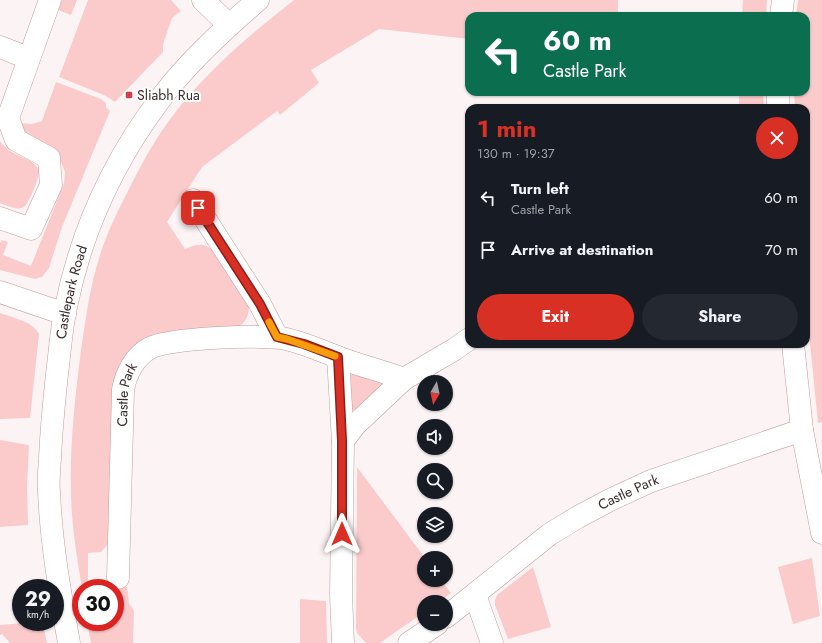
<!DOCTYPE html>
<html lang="en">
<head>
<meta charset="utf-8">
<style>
	body { margin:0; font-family:Jost,sans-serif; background:#242831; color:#f1f3f6; height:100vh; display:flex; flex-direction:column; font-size:15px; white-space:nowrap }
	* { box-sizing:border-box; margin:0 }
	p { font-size:13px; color:#9ea1a6 }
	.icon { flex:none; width:22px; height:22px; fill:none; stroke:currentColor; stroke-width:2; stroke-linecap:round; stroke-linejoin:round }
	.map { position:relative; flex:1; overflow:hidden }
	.panel { position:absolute; left:465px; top:104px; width:345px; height:244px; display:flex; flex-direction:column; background:#171b24; border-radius:12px; box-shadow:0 1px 3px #0004 }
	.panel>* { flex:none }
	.banner { position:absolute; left:465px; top:12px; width:345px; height:84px; border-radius:12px; box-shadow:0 1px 3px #0004; background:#0b6e4f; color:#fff; overflow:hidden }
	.needle { width:26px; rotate:189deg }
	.buttons { position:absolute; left:417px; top:375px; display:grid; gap:8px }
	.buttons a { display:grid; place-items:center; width:36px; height:36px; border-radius:50%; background:#171b24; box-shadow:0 1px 3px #0004; font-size:20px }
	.speed { position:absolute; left:12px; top:579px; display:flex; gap:8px; font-size:20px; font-weight:700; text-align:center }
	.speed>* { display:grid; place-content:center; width:52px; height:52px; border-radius:50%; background:#171b24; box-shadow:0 1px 3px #0004; line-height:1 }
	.speed small { font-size:10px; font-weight:400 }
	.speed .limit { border:6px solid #d22; background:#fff; color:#111 }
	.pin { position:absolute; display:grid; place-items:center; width:34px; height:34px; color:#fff; margin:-17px; border-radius:8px; box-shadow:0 2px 6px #0006 }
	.me { position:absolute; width:44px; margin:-22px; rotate:0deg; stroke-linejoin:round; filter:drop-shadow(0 0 3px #0008) }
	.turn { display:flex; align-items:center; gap:14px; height:84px; padding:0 12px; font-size:18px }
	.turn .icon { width:52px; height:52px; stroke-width:2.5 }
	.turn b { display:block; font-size:28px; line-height:34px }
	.round { display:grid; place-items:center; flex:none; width:42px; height:42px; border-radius:21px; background:#242831 }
	.overview { display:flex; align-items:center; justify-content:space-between; height:68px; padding:0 12px }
	h1 { font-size:24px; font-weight:700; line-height:30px; color:#d93025 }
	.primary-button { display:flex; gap:8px; margin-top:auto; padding:8px 12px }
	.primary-button a { flex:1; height:46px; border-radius:24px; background:#d93025; color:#fff; font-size:16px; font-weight:700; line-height:46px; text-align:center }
	.primary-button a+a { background:#242831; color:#f1f3f6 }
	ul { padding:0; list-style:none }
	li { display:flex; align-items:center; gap:12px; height:52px; padding:0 12px }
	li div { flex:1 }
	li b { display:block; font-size:15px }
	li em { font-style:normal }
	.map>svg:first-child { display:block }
	.green { fill:#facbca }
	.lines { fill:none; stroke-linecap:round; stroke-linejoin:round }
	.minor-casing { stroke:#c09d9b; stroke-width:23 }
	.minor { stroke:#fff; stroke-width:22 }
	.route-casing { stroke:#8d1f18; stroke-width:10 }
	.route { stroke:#d93025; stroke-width:7 }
	.slow { stroke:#f59e0b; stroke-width:7 }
	.poi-dot { fill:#d03f4b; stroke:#fff; stroke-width:1.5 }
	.labels { text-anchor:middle; stroke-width:4; stroke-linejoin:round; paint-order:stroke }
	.poi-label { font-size:14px; fill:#392b2a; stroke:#fff; text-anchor:start }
	.street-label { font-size:14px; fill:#392b2a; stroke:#fff }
</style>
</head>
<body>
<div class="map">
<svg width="822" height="643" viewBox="0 0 822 643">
	<rect width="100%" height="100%" fill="#fcf4f4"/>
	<path class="green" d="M62 0H77L71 15 58 10Z
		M88 0H171L181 11 172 18 163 44V52L115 102 104 95 59 77Z
		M294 0H618V16H469V39L379 29 311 70 319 83 280 115 277 111 202 167 167 222 185 249C196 244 205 242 214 251L249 306C249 316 246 322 237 328L139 346 108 544 101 552 88 553V586L127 587 129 603 134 611 133 643H91L87 622H115V588H82C78 564 74 540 72 515 68 460 74 405 81 350 86 318 90 285 100 255 107 233 117 212 128 191 140 167 152 144 168 122 202 75 248 36 294 0Z
		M743 0H767L766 16H742Z
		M798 0H822V422L818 423 806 304V108H795L794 92H806V16H796Z
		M56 82 101 99 106 103V108L110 111 62 227 49 268 42 277 35 279 0 270V243L2 240 8 242 3 255 31 266 64 183 65 172 57 153 24 134 18 123 32 124 42 121Z
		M739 92H763L764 108H739Z
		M0 141C12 158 32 156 39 170 39 177 36 184 33 191 24 213 21 211 0 203Z
		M0 313C13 318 33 321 39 334L30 418 0 419Z
		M353 374 381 382 382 384V386L357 409 353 410 351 409 349 376Z
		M0 440 29 445 27 486 28 525 0 527Z
		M357 467 425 558H424V580H441L451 593 439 602H424V612L380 643H366L357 633 356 628Z
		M812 558 820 616 793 624 778 567Z
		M533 567 551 627 508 639 495 605V600L497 595Z
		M300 599 326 601 327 643H300Z
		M35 622 43 624 47 643H10L2 634 0 635V625Z"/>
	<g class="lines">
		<g class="minor-casing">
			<g id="minor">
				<path d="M203 0 229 25"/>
				<path d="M781 16 783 0"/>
				<path d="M0 47 28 58"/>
				<path d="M778 108V92"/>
				<path d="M193 200 260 304 277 337"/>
				<path d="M0 218 31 229 51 185 49 158 16 140 8 118 50 0"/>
				<path d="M0 292 65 314"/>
				<path d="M793 344 802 430 822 533"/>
				<path d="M338 357 343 441 341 595 343 643"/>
				<path d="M343 441 355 425 404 379"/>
				<path id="s1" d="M118 578 123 390C126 373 135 356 150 348 168 338 265 334 286 339 304 343 322 351 340 358 361 366 383 371 404 379L455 349 469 339"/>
				<path d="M475 595 492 643"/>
				<path id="s2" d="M446 617 550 534 578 517 610 500 651 481 802 430"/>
				<path id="s3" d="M69 643C60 593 51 542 49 491 48 481 49 470 50 459 51 431 54 403 57 374 60 352 61 329 66 307 81 232 114 160 161 98 188 62 223 30 258 0"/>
				<path d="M409 643 437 624"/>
			</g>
		</g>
		<use href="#minor" class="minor"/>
	</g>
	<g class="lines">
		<g class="route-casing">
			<path id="route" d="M198 208 260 304 277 337 304 344 338 357 342 441V534"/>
		</g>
		<use href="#route" class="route"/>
		<path class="slow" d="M269 322 277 337 287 339 335 356"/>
	</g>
	<rect class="poi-dot" x="125" y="91" width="8" height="8" rx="2"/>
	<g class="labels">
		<g class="poi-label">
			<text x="137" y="100">Sliabh Rua</text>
		</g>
		<g class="street-label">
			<text dy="5" stroke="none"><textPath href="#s3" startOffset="354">Castlepark Road</textPath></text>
			<text dy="5" stroke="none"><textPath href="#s1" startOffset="184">Castle Park</textPath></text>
			<text dy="5" stroke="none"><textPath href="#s2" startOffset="222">Castle Park</textPath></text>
		</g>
	</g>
</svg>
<div class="buttons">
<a><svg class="needle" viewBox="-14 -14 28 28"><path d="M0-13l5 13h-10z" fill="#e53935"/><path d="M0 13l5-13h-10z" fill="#9ea1a6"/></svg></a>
<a><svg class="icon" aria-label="sound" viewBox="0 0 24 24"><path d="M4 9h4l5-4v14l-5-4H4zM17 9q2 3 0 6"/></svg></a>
<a><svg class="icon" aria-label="search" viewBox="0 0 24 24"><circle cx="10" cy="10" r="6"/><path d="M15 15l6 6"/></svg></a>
<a><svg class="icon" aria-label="layers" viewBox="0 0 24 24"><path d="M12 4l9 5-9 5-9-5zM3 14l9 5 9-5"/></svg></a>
<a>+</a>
<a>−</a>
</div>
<div class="speed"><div>29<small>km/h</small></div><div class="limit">30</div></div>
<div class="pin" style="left:198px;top:208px;background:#d93025"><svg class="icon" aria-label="arrive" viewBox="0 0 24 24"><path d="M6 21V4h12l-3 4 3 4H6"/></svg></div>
<svg class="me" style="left:342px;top:534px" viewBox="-20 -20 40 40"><path d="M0-17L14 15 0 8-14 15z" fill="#d93025" stroke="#fff" stroke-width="4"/></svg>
<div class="banner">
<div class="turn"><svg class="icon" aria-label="left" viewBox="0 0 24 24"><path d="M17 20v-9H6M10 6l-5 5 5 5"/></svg><div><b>60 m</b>Castle Park</div></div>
</div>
<section class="panel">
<div class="overview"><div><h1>1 min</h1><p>130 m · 19:37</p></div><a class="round" style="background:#d93025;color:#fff"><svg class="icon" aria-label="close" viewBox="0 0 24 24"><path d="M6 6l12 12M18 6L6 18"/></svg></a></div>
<ul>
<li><svg class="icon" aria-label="left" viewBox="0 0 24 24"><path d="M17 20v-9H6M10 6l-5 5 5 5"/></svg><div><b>Turn left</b><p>Castle Park</p></div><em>60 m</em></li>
<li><svg class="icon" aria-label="arrive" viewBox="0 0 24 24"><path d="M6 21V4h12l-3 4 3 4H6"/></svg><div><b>Arrive at destination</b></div><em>70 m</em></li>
</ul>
<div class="primary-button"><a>Exit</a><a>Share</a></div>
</section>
</div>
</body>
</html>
